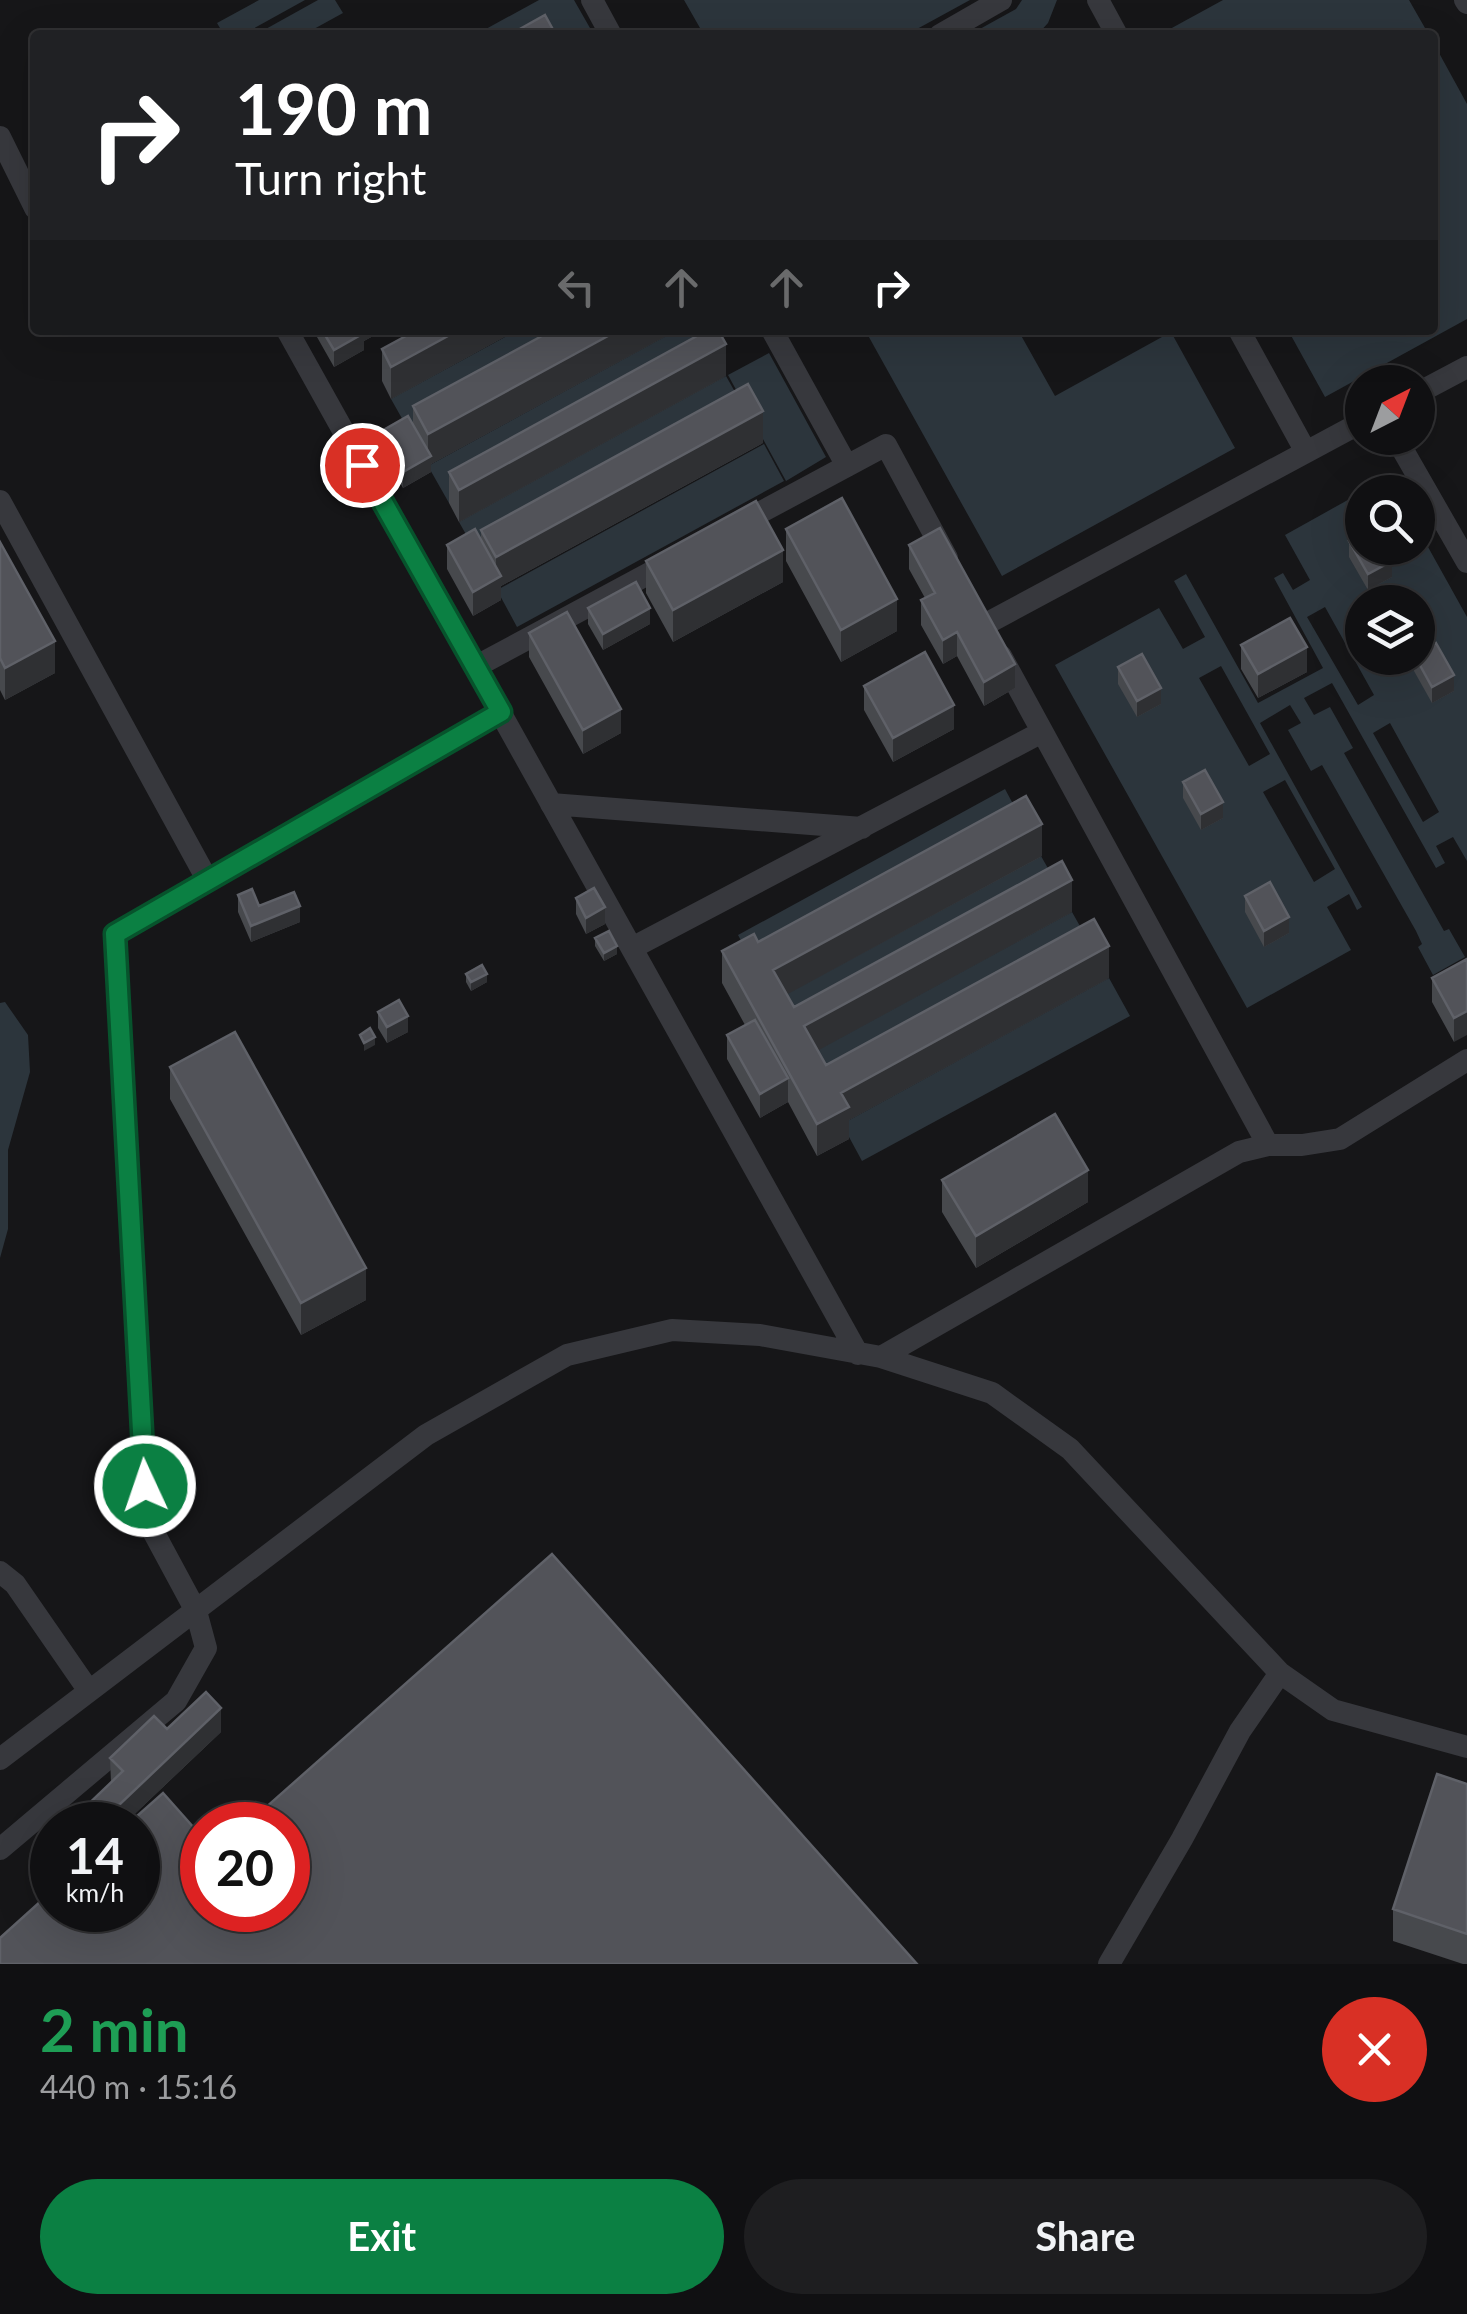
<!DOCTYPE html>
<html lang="en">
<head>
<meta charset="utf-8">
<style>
	body { margin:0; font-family:Lato,sans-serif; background:#1e1e20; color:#f1f3f6; height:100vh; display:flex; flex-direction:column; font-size:38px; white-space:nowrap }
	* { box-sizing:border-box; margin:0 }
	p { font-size:32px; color:#9c9d9f }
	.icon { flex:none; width:55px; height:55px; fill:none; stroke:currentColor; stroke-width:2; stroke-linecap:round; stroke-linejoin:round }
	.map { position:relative; height:1964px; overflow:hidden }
	.panel { display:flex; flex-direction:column; background:#101012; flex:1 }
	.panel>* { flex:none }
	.guide { position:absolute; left:30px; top:30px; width:1408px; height:305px; border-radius:10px; box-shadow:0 10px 40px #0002,0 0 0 2px #303032; background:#202124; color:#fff; overflow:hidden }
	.needle { width:65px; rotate:42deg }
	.controls { position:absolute; left:1345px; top:365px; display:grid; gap:20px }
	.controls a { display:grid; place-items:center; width:90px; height:90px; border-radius:50%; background:#101012; box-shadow:0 10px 40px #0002,0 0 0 2px #303032; font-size:50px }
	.speed { position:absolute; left:30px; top:1802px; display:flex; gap:20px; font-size:50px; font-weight:700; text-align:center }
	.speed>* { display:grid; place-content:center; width:130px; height:130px; border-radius:50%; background:#101012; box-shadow:0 10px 40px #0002,0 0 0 2px #303032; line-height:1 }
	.speed small { font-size:25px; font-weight:400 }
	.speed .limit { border:15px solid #d22; background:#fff; color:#111 }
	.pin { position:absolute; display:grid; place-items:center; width:85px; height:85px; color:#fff; margin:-42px; border:5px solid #fff; border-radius:50%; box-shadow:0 2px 10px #0007 }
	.me { position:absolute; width:110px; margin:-55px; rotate:357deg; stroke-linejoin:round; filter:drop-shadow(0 0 8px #0008) }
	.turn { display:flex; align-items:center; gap:35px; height:210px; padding:0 40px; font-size:45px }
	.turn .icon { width:130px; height:130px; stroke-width:2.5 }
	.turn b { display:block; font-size:70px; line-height:85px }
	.lanes { display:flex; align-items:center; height:95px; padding:0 40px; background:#0003; justify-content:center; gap:50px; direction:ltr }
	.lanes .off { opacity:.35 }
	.round { display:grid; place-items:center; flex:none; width:105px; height:105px; border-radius:52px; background:#1e1e20 }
	.headline { display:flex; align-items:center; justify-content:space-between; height:170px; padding:0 40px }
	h1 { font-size:60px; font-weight:700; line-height:75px; color:#1e9e55 }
	.cta { display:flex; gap:20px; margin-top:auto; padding:20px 40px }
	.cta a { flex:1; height:115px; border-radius:60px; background:#0b8043; color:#fff; font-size:40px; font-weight:700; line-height:115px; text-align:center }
	.cta a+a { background:#1e1e20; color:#f1f3f6 }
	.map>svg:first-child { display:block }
	.water { fill:#2c353c; fill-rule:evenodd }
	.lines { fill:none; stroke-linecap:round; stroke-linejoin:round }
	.minor { stroke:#37383d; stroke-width:22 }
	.wall { fill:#47494d }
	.shaded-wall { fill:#2f3033 }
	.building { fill:#525359; stroke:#5f6168; stroke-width:2.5 }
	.route-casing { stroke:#07532c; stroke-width:25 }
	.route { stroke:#0b8043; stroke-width:18 }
</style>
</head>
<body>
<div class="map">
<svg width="1467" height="1964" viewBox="0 0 1467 1964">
	<rect width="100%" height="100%" fill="#161618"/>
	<path class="water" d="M259 0H305L242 35H224L217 23Z
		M318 0H335L343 13 303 35H255Z
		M539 0H574L594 35H475Z
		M684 0H970L906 35H704Z
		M1022 0H1057L1048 23 1037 35H969L1016 9Z
		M1223 0H1409L1429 35H1159Z
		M1433 42 1467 104V319L1325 397 1288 330H1432Z
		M518 330H612L413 438 391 399Z
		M677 330H701L716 357 449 503 428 466Z
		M865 330H1018L1055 396 1171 332 1235 448 1002 576Z
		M769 353 826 457 786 481 728 375Z
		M726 376 748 415 481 561 459 522Z
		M764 444 784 481 517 627 497 590Z
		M1389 477 1397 492H1362V548H1418V529L1467 617V861L1453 837 1436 846 1445 863 1436 868 1332 683 1304 698 1314 715 1330 707 1353 748 1344 753 1444 931 1449 929 1465 957 1433 975 1418 947 1422 944 1416 931 1322 765 1311 771 1288 730 1301 723 1290 705 1260 723 1362 907 1357 910 1349 894 1327 907 1351 950 1247 1008 1055 665 1159 608 1183 649 1205 637 1174 581 1186 574 1258 703 1323 668 1274 578 1283 573 1293 590 1310 580 1285 535ZM1362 602H1418V658H1362ZM1325 607 1374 695 1358 705 1307 617ZM1221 666 1270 754 1249 766 1199 678ZM1390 723 1439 812 1423 822 1373 733ZM1285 780 1335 869 1314 882 1263 792Z
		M1005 789 1026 828 759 974 738 935Z
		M1041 856 1062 893 795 1039 774 1001Z
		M1072 912 1094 951 827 1097 805 1057Z
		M1109 978 1130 1016 862 1161 842 1124Z
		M5 1002 28 1035 30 1072 8 1150V1229L0 1258V1003Z"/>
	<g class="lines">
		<path class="minor" d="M592 0 611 35
			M1098 0 1117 35
			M1465 0 1467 3
			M940 35 1001 0
			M0 137 35 208
			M287 330 858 1354
			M772 330 847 466
			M1239 330 1306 452
			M1418 393 1467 367
			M1396 438 1467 562
			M0 501 208 881
			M737 525 886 445 947 558
			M984 625 1362 422
			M1001 656 1268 1145
			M475 667 674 560
			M551 804 862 828
			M632 948 1042 732
			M881 1357 1239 1152 1268 1145H1302L1340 1139 1467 1060
			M0 1572 15 1584 89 1691
			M0 1759 426 1435 567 1355 672 1330 760 1335 881 1357 992 1393 1070 1449 1280 1673 1333 1710 1467 1747
			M0 1849 176 1701 206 1648 196 1611 147 1520 115 935 501 712
			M1109 1964 1182 1839 1240 1731 1280 1673"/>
	</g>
	<path class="wall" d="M313 330H384L364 341V350L334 367Z
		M417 330H517L391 399 382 381V349Z
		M553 330H677L431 464V472L403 488 380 448V432L413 424V406Z
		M726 376 459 522 449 503V472Z
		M763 443 501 586V600L473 616 447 569V545L481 540V530Z
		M786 529 897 631 841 662 786 561Z
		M1349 541 1392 577 1368 590 1349 557Z
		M0 542 55 673 5 700 0 690Z
		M909 545 1015 688 984 706 957 656 943 664 921 625V600L925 598 909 569Z
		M646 561 783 582 673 642 646 593Z
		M588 608 650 624 603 650 588 624Z
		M529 633 621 733 583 754 529 657Z
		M1241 645 1307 672 1258 698 1241 669Z
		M1414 658H1418L1454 691 1432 703 1414 671Z
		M1118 667 1161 704 1137 717 1118 684Z
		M864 686 954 729 893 762 864 710Z
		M1183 782 1223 818 1201 830 1183 798Z
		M1042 856 787 994 794 1007 1072 912 818 1050 826 1065 1109 978 849 1120V1139L817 1156 788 1102 760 1118 727 1059V1035L745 1025 722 983V951L758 942Z
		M238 895 259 906 300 922 251 942 238 912Z
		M1245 896 1289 933 1264 947 1245 912Z
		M576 898 605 924 586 934 576 914Z
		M595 938 617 954 604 961 595 946Z
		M1467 959 1454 1042 1432 1002V978Z
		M466 974 487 982 471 991 466 982Z
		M378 1012 408 1032 387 1043 378 1028Z
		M170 1067 366 1300 301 1335 170 1099Z
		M942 1180 1088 1202 976 1268 942 1212Z
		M221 1732 123 1825H78V1814L111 1782 110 1758Z
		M1467 1784V1964H1463L1393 1941V1909Z"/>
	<path class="shaded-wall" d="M361 330H384L364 341V350L334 367V350Z
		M459 330H517L391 399V367Z
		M619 330H677L431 464V472L403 488V472L428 457V434Z
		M726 344V376L459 522V490Z
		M763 411V443L501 586V600L473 616V592L496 579V557Z
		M783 550V582L673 642V610Z
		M1392 561V577L1368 590V574Z
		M897 599V631L841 662V630Z
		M650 608V624L603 650V634Z
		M957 632V656L943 664V640Z
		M55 641V673L5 700V668Z
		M1307 647V672L1258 698V674Z
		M1015 664V688L984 706V682Z
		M1454 675V691L1432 703V687Z
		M1161 688V704L1137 717V701Z
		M954 705V729L893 762V738Z
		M621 709V733L583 754V730Z
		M1223 802V818L1201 830V814Z
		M1042 824V856L773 1002V970Z
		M1072 880V912L804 1058V1026Z
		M300 906V922L251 942V926Z
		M605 907V924L586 934V918Z
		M1289 917V933L1264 947V931Z
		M617 946V954L604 961V953Z
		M1109 946V978L849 1120V1139L817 1156V1124L841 1093Z
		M487 974V982L471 991V982Z
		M1467 1011V1035L1454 1042V1018Z
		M408 1016V1032L387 1043V1027Z
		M375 1037V1045L364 1051V1043Z
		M788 1078V1102L760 1118V1094Z
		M1088 1170V1202L976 1268V1236Z
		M366 1268V1300L301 1335V1303Z
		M221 1708V1732L123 1825H98Z"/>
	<path class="building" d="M545 15 556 35H509Z
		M322 330H362L364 333 334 350Z
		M417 330H459L391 367 382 349Z
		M553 330H619L428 434 413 406Z
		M708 330H718L726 344 459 490 449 472Z
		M748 384 763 411 496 557 481 530Z
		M408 416 431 456 403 472 380 432Z
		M842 498 897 599 841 630 786 529Z
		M756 501 783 550 673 610 646 561Z
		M940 528 1015 664 984 682 957 632 943 640 921 600 935 593 909 545Z
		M475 529 501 576 473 592 447 545Z
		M1362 533V548H1384L1392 561 1368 574 1349 541Z
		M0 542 55 641 5 668 0 658Z
		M636 582 650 608 603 634 588 608Z
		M567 612 621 709 583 730 529 633Z
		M1290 618 1307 647 1258 674 1241 645Z
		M1436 643 1454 675 1432 687 1416 658H1418V653Z
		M925 652 954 705 893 738 864 686Z
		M1142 654 1161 688 1137 701 1118 667Z
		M1205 770 1223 802 1201 814 1183 782Z
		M1026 796 1042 824 773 970 794 1007 1062 861 1072 880 804 1026 826 1065 1094 919 1109 946 841 1093 849 1107 817 1124 722 951 754 934 758 942Z
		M1270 882 1289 917 1264 931 1245 896Z
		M594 888 605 907 586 918 576 898Z
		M252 889 259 906 294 892 300 906 251 926 238 895Z
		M609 931 617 946 604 953 595 938Z
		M1467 959V1011L1454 1018 1432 978Z
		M482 965 487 974 471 982 466 974Z
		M399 1000 408 1016 387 1027 378 1012Z
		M755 1020 788 1078 760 1094 727 1035Z
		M370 1028 375 1037 364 1043 360 1035Z
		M235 1032 366 1268 301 1303 170 1067Z
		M1055 1114 1088 1170 976 1236 942 1180Z
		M552 1554 917 1964H0V1938L52 1891V1910H138V1825H127L163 1793 202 1837V1910H288V1825H246Z
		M206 1692 221 1708 98 1825H88L78 1814 123 1771 110 1758 154 1716 167 1729Z
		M1437 1774 1467 1784V1934L1393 1909Z"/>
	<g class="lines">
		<g class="route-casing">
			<path id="route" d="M145 1486 115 934 501 712 362 465"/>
		</g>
		<use href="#route" class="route"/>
	</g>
</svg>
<div class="controls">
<a><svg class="needle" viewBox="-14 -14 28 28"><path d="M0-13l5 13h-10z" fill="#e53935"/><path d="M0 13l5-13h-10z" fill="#9c9d9f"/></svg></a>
<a><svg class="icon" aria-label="search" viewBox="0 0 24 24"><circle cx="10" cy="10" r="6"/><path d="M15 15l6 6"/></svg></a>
<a><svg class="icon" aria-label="layers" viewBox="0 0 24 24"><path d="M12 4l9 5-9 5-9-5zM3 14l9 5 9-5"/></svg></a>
</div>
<div class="speed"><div>14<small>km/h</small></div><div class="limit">20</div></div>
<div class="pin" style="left:362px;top:465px;background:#d93025"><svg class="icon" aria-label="arrive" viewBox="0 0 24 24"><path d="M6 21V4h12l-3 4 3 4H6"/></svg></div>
<svg class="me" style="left:145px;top:1486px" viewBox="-20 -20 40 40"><circle r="17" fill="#0b8043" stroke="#fff" stroke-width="3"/><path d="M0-11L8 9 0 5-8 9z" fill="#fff"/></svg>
<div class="guide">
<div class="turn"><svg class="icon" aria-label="right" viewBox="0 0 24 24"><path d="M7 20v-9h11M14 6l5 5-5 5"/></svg><div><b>190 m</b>Turn right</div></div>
<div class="lanes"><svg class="icon off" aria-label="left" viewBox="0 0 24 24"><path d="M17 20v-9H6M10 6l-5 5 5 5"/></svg><svg class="icon off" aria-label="ahead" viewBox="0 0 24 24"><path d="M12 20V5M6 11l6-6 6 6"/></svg><svg class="icon off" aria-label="ahead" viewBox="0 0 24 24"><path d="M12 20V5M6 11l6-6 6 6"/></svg><svg class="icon" aria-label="right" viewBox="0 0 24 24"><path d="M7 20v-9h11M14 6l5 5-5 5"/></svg></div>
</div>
</div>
<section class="panel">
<div class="headline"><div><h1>2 min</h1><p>440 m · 15:16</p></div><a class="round" style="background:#d93025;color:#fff"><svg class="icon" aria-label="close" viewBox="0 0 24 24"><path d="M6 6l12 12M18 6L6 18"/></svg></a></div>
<div class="cta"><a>Exit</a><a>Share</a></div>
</section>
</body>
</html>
